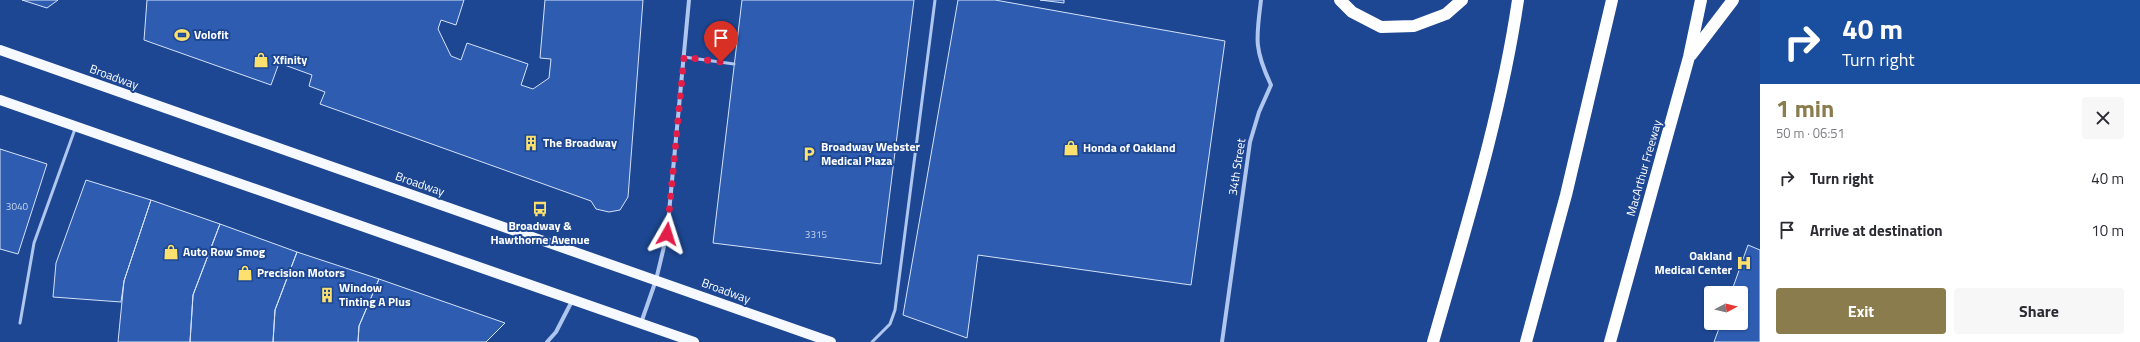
<!DOCTYPE html>
<html lang="en">
<head>
<meta charset="utf-8">
<style>
	body { margin:0; font-family:"Titillium Web",sans-serif; background:#f7f7f7; color:#2b2b33; height:100vh; display:flex; flex-direction:column; font-size:15px; white-space:nowrap }
	* { box-sizing:border-box; margin:0 }
	p { font-size:13px; color:#7c7c81 }
	.icon { flex:none; width:22px; height:22px; fill:none; stroke:currentColor; stroke-width:2; stroke-linecap:round; stroke-linejoin:round }
	.map { position:relative; flex:1; overflow:hidden }
	.details { display:flex; flex-direction:column; background:#fff; width:380px }
	.details>* { flex:none }
	.guide { background:#1a4fa0; color:#fff; overflow:hidden }
	.needle { width:26px; rotate:83deg }
	.buttons { position:absolute; left:1704px; top:286px; display:grid; gap:8px }
	.buttons a { display:grid; place-items:center; width:44px; height:44px; border-radius:4px; background:#fff; box-shadow:0 1px 3px #0004; font-size:20px }
	.pin { position:absolute; display:grid; place-items:center; width:34px; height:34px; color:#fff; margin:-41px -17px; border-radius:50% 50% 50% 0; rotate:-45deg; box-shadow:0 0 4px #0007 }
	.pin .icon { rotate:45deg }
	.me { position:absolute; width:44px; margin:-22px; rotate:6deg; stroke-linejoin:round; filter:drop-shadow(0 0 3px #0008) }
	.turn { display:flex; align-items:center; gap:14px; height:84px; padding:0 16px; font-size:18px }
	.turn .icon { width:52px; height:52px; stroke-width:2.5 }
	.turn b { display:block; font-size:28px; line-height:34px }
	.round { display:grid; place-items:center; flex:none; width:42px; height:42px; border-radius:4px; background:#f7f7f7 }
	.summary { display:flex; align-items:center; justify-content:space-between; height:68px; padding:0 16px }
	h1 { font-size:24px; font-weight:700; line-height:30px; color:#8a7c4d }
	.action { display:flex; gap:8px; margin-top:auto; padding:8px 16px }
	.action a { flex:1; height:46px; border-radius:4px; background:#8a7c4d; color:#fff; font-size:16px; font-weight:700; line-height:46px; text-align:center }
	.action a+a { background:#f7f7f7; color:#2b2b33 }
	ul { padding:0; list-style:none }
	li { display:flex; align-items:center; gap:12px; height:52px; padding:0 16px }
	li div { flex:1 }
	li b { display:block; font-size:15px }
	li em { font-style:normal }
	main { display:flex; flex:1; min-height:0 }
	.map>svg:first-child { display:block }
	.building { fill:#2d5cb0; stroke:#d5e2fa }
	.lines { fill:none; stroke-linecap:round; stroke-linejoin:round }
	.service { stroke:#afc6ee; stroke-width:3 }
	.minor { stroke:#afc6ee; stroke-width:4 }
	.primary { stroke:#f6f9ff; stroke-width:10 }
	.motorway { stroke:#fff; stroke-width:12 }
	.route { stroke:#e11d48; stroke-width:7; stroke-dasharray:0 12.6 }
	.labels { text-anchor:middle; stroke-width:4; stroke-linejoin:round; paint-order:stroke }
	.number-label { font-size:10px; fill:#cad6eb }
	.poi-label { font-size:12px; font-weight:bold; fill:#fff; stroke:#1d4792; text-anchor:start }
	.street-label { font-size:12px; fill:#fff; stroke:#1d4792 }
</style>
</head>
<body>
<main>
<div class="map">
<svg width="1760" height="342" viewBox="0 0 1760 342">
	<rect width="100%" height="100%" fill="#1d4792"/>
	<path class="building" d="M22 0H58L47 8Z
		M147 0H464L456 25 441 20 438 29 451 56 461 60 467 43 528 64 521 85 533 89 549 78 551 59 540 58 545 0H643L628 197 620 210 609 212 596 209 591 201 320 104 325 92 309 86 312 75 279 63 271 85 144 40Z
		M742 0H914L881 264 713 243Z
		M958 0H995L1225 41 1191 285 978 255 967 338 903 315Z
		M1040 0H1064V3Z
		M0 149 47 164 18 254 0 249Z
		M86 180 151 200 124 281 121 302 53 297 56 263Z
		M151 200 220 224 193 295 190 342H118L124 281Z
		M220 224 297 252 275 310 273 342H190L193 295Z
		M1748 245 1760 250V342H1714L1721 323H1741V293H1731Z
		M297 252 379 279 359 326 358 342H273L275 310Z
		M379 279 505 323 486 342H358L359 326Z"/>
	<g class="lines">
		<path class="service" d="M684 57 734 64
			M20 323 34 243 75 129
			M872 342 890 324 895 310 935 0"/>
		<path class="minor" d="M641 323 656 280 667 234 689 0
			M547 342 556 332 572 301
			M1222 342 1250 142 1259 112 1271 85C1254 49 1256 39 1261 0"/>
		<path class="primary" d="M0 50 831 342
			M0 100 694 342"/>
		<path class="motorway" d="M1340 0 1352 12 1381 27 1414 26 1446 14 1462 0
			M1691 55 1733 0
			M1433 342C1465 230 1501 116 1518 0
			M1526 342 1566 195 1612 0
			M1610 342 1689 57 1701 0"/>
	</g>
	<g class="lines">
		<path class="route" d="M667 234 684 57 721 62"/>
	</g>
	<defs>
		<g id="stadium-bare" transform="scale(1.2)"><path d="M0-5a6.5 5 0 1 0 0 10a6.5 5 0 1 0 0-10ZM-3.5-1.8h7v3.6h-7Z" fill="#fde06d" stroke="#1d4792" stroke-width="2.5" paint-order="stroke"/></g>
		<g id="shop-bare" transform="scale(1.2)"><path d="M-5-2.5h2.3a2.7 3.5 0 0 1 5.4 0H5L5.5 6h-11ZM-1.5-2.5h3a1.5 2.3 0 0 0-3 0Z" fill="#fde06d" stroke="#1d4792" stroke-width="2.5" paint-order="stroke"/></g>
		<g id="building-bare" transform="scale(1.2)"><path d="M-4-6H4V6H1V3H-1V6H-4ZM-2.5-4.3h1.7v1.8h-1.7ZM.8-4.3h1.7v1.8H.8ZM-2.5-1h1.7V.8h-1.7ZM.8-1h1.7V.8H.8Z" fill="#fde06d" stroke="#1d4792" stroke-width="2.5" paint-order="stroke"/></g>
		<g id="parking-bare" transform="scale(1.2)"><path d="M-3.5-5.5H1a3.5 3.5 0 0 1 0 7H-1V5.5H-3.5ZM-1-3.4V-.6H.8a1.4 1.4 0 0 0 0-2.8Z" fill="#fde06d" stroke="#1d4792" stroke-width="2.5" paint-order="stroke"/></g>
		<g id="bus-bare" transform="scale(1.2)"><path d="M-5-6H5V4H4V6H2V4H-2V6H-4V4H-5ZM-3.5-4V0h7V-4ZM-3.5 1.2v1.5H-2V1.2ZM2 1.2v1.5H3.5V1.2Z" fill="#fde06d" stroke="#1d4792" stroke-width="2.5" paint-order="stroke"/></g>
		<g id="hospital-bare" transform="scale(1.2)"><path d="M-5-5h3v3.5h4V-5h3V5h-3V1.5h-4V5h-3Z" fill="#fde06d" stroke="#1d4792" stroke-width="2.5" paint-order="stroke"/></g>
	</defs>
	<g fill-rule="evenodd">
		<use href="#stadium-bare" x="182" y="35"/>
		<use href="#shop-bare" x="261" y="60"/>
		<use href="#building-bare" x="531" y="143"/>
		<use href="#shop-bare" x="1071" y="148"/>
		<use href="#parking-bare" x="809" y="154"/>
		<use href="#bus-bare" x="540" y="209"/>
		<use href="#shop-bare" x="171" y="252"/>
		<use href="#hospital-bare" x="1744" y="263"/>
		<use href="#shop-bare" x="245" y="273"/>
		<use href="#building-bare" x="327" y="295"/>
	</g>
	<g class="labels">
		<g class="number-label">
			<text x="17" y="210">3040</text>
			<text x="816" y="238">3315</text>
		</g>
		<g class="poi-label">
			<text x="194" y="39">Volofit</text>
			<text x="273" y="64">Xfinity</text>
			<text x="543" y="147">The Broadway</text>
			<text x="821" y="151">Broadway Webster<tspan x="821" dy="14">Medical Plaza</tspan></text>
			<text x="1083" y="152">Honda of Oakland</text>
			<text x="540" y="230" text-anchor="middle">Broadway &amp;<tspan x="540" dy="14">Hawthorne Avenue</tspan></text>
			<text x="183" y="256">Auto Row Smog</text>
			<text x="1732" y="260" text-anchor="end">Oakland<tspan x="1732" dy="14">Medical Center</tspan></text>
			<text x="257" y="277">Precision Motors</text>
			<text x="339" y="292">Window<tspan x="339" dy="14">Tinting A Plus</tspan></text>
		</g>
		<g class="street-label">
			<text transform="translate(114 77) rotate(20)" y="4">Broadway</text>
			<text transform="translate(1237 167) rotate(-81)" y="4">34th Street</text>
			<text transform="translate(1644 168) rotate(-74)" y="4">MacArthur Freeway</text>
			<text transform="translate(420 184) rotate(19)" y="4">Broadway</text>
			<text transform="translate(726 291) rotate(20)" y="4">Broadway</text>
		</g>
	</g>
</svg>
<div class="buttons">
<a><svg class="needle" viewBox="-14 -14 28 28"><path d="M0-13l5 13h-10z" fill="#e53935"/><path d="M0 13l5-13h-10z" fill="#7c7c81"/></svg></a>
</div>
<div class="pin" style="left:721px;top:62px;background:#d93025"><svg class="icon" aria-label="arrive" viewBox="0 0 24 24"><path d="M6 21V4h12l-3 4 3 4H6"/></svg></div>
<svg class="me" style="left:667px;top:234px" viewBox="-20 -20 40 40"><path d="M0-17L14 15 0 8-14 15z" fill="#e11d48" stroke="#fff" stroke-width="4"/></svg>
</div>
<section class="details">
<div class="guide">
<div class="turn"><svg class="icon" aria-label="right" viewBox="0 0 24 24"><path d="M7 20v-9h11M14 6l5 5-5 5"/></svg><div><b>40 m</b>Turn right</div></div>
</div>
<div class="summary"><div><h1>1 min</h1><p>50 m · 06:51</p></div><a class="round"><svg class="icon" aria-label="close" viewBox="0 0 24 24"><path d="M6 6l12 12M18 6L6 18"/></svg></a></div>
<ul>
<li><svg class="icon" aria-label="right" viewBox="0 0 24 24"><path d="M7 20v-9h11M14 6l5 5-5 5"/></svg><div><b>Turn right</b></div><em>40 m</em></li>
<li><svg class="icon" aria-label="arrive" viewBox="0 0 24 24"><path d="M6 21V4h12l-3 4 3 4H6"/></svg><div><b>Arrive at destination</b></div><em>10 m</em></li>
</ul>
<div class="action"><a>Exit</a><a>Share</a></div>
</section>
</main>
</body>
</html>
